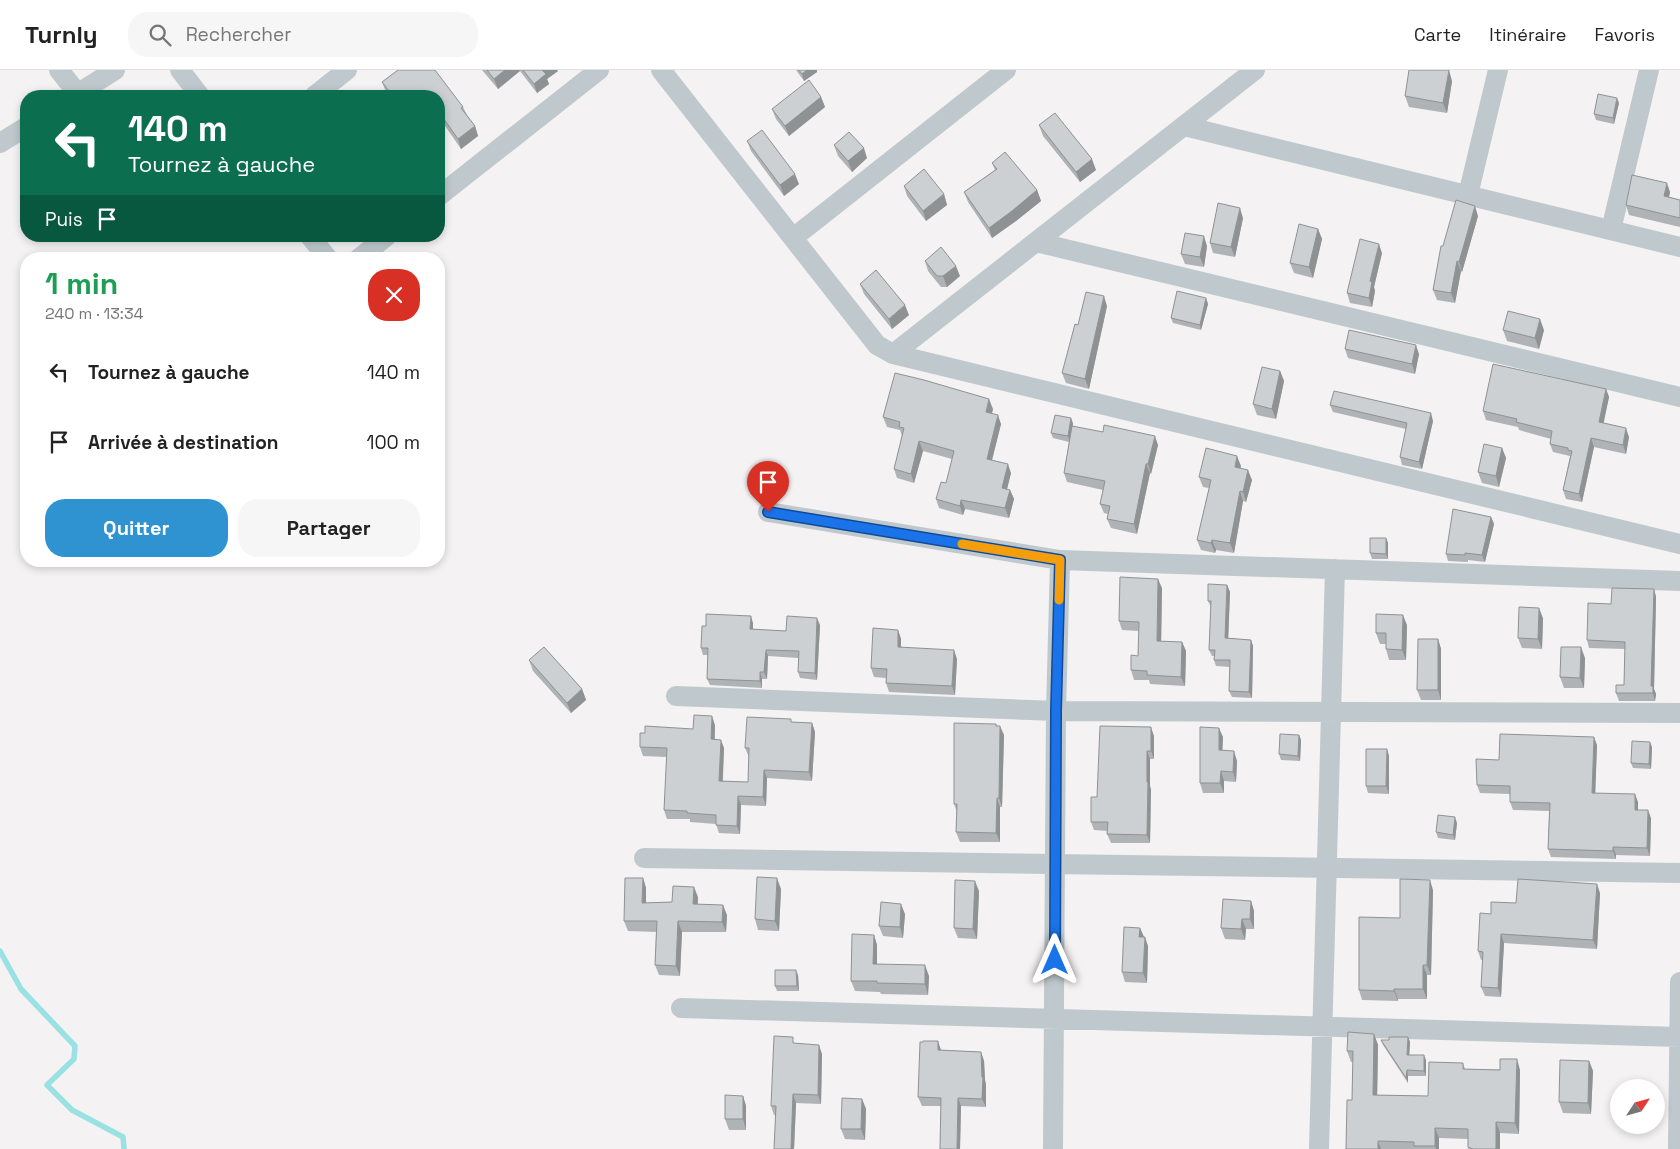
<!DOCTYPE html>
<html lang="fr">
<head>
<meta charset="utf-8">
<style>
	body { margin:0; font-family:"Space Grotesk",sans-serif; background:#f6f6f6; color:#222; height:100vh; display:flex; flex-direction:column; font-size:19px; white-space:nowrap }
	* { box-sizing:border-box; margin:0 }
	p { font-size:16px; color:#767676 }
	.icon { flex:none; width:28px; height:28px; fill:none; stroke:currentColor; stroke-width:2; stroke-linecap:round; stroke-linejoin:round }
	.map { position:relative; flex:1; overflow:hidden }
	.panel { position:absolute; left:20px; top:182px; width:425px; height:315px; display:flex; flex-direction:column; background:#fff; border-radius:20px; box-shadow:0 2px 8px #0003 }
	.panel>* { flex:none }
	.banner { position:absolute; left:20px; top:20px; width:425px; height:152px; border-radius:20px; box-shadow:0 2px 8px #0003; background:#0b6e4f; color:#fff; overflow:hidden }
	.needle { width:32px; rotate:54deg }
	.buttons { position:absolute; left:1610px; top:1009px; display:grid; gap:10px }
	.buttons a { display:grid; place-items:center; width:55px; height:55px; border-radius:50%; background:#fff; box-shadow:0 2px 8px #0003; font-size:25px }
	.pin { position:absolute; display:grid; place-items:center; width:42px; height:42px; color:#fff; margin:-51px -21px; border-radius:50% 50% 50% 0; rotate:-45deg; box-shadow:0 0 5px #0007 }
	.pin .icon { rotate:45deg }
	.me { position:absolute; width:55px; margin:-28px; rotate:0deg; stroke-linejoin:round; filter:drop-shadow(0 0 4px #0008) }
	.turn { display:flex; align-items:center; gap:18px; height:105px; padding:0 25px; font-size:22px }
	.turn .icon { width:65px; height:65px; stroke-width:2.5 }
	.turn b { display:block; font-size:35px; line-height:42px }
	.then { display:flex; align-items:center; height:48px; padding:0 25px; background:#0003; gap:10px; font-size:19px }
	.round { display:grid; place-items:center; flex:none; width:52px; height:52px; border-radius:20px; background:#f6f6f6 }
	.overview { display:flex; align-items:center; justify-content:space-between; height:85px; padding:0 25px }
	h1 { font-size:30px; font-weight:800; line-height:38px; color:#1e9e55 }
	.action { display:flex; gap:10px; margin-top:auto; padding:10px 25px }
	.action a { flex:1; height:58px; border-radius:20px; background:#2f92d1; color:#fff; font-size:20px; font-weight:800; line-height:58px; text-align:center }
	.action a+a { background:#f6f6f6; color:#222 }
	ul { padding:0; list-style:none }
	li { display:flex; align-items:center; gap:15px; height:70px; padding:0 25px }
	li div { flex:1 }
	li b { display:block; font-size:19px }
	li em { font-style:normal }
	header { display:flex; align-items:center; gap:30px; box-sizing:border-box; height:70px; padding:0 25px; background:#fff; border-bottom:1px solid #e0e0e0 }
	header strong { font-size:24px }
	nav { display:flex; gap:28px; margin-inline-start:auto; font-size:18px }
	.search { width:350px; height:45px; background:#f6f6f6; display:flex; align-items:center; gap:12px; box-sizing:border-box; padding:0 18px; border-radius:20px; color:#767676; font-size:19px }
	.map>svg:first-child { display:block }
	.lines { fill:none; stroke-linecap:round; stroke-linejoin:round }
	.stream { stroke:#99e1e3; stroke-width:5.5 }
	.street { stroke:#bfc8cc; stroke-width:20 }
	.wall { fill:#afb3b5 }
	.shaded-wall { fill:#8f9293 }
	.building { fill:#ccd0d2; stroke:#8f9293 }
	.route-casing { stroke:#114b97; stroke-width:12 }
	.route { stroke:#1a73e8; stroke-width:9 }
	.slow { stroke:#f59e0b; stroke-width:9 }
</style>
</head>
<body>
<header>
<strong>Turnly</strong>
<div class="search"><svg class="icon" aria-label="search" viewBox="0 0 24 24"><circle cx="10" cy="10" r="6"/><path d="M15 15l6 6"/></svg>Rechercher</div>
<nav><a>Carte</a><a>Itinéraire</a><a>Favoris</a></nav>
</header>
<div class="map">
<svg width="1680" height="1079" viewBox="0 0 1680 1079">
	<rect width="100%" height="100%" fill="#f4f2f2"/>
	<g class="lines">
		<path class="stream" d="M0 881 21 919 75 976 74 989 47 1015 72 1040 123 1067 124 1079"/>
		<path class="street" d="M59 0 78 24
			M180 0 200 26
			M661 0 877 275 893 284 1680 474
			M74 26 115 0
			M314 26 347 0
			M1184 56 1680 177
			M0 73 26 57
			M1468 125 1498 0
			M439 126 599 0
			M1611 160 1649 0
			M310 166 328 189
			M793 168 1006 0
			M1036 172 1680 327
			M358 189 387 166
			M893 284 1255 0
			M768 442 1060 490 1680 511
			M676 626 1056 641 1680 643
			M644 788 1680 803
			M681 938 1679 967
			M1053 1079 1056 641 1060 490
			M1319 1079 1335 499
			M1678 1079 1680 912"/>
	</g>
	<path class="wall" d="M398 0 463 37 467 45 475 56 478 66 461 79 439 47V26H389L386 22 382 12Z
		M482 0H557L558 1 547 9 549 14 537 23 520 1 498 19Z
		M796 0H817V2L804 11Z
		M1452 11 1447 43 1409 37 1405 26Z
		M821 27 825 37 789 66 776 49 772 39Z
		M1619 33 1614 54 1596 50 1594 44Z
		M1039 55 1096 100 1080 112 1043 66Z
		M747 71 799 114 784 126 751 81Z
		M834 75 867 88 852 102 838 86Z
		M992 93 1037 120 1041 131 1016 151 992 168 968 132 964 122 995 100Z
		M904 116 944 124 947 135 926 151 907 126Z
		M1670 122 1669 127 1680 130V157L1629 145 1626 135Z
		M1478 146 1462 202 1461 201 1455 233 1437 230 1433 220 1443 176Z
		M1243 148 1235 187 1213 183 1210 173Z
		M1318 159 1322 169 1313 208 1294 203 1290 193Z
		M1207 176 1204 197 1185 194 1181 184Z
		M1382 183 1374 217 1375 221 1372 237 1350 233 1347 223Z
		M925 191 960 206 947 217H941L928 201Z
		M860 214 909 245 892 259 864 224Z
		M1206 228 1208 234 1201 260 1173 253 1171 248Z
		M1107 236 1089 319 1066 313 1062 303 1078 255Z
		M1503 260H1544L1539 279 1507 271Z
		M1345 279 1419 284 1415 304 1348 288Z
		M1280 301 1284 311 1276 349 1257 345 1253 334Z
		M1606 319 1609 327 1603 353 1629 367 1626 384 1594 377 1582 432 1566 429 1563 420 1570 386 1553 382 1550 374 1551 369 1519 360 1518 357 1486 350 1483 341Z
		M1330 335 1433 351 1422 399 1402 395 1400 387 1406 359 1333 342Z
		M993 339 992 343 1001 354 992 390 1011 403 1007 419 1010 420 1014 429 1009 448 965 439 963 445 939 438 936 429 946 413 952 389 923 381 914 413 897 408 894 399 902 366 900 360 887 357 883 347Z
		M1073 353V356L1158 375 1151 404 1150 403 1137 464 1111 458 1107 449 1108 444 1104 443 1100 434 1103 420 1067 412 1064 403 1069 372 1053 368 1051 363Z
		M1502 378 1506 388 1499 417 1482 413 1478 402Z
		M1241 396 1240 398 1252 410 1246 432 1243 431 1234 483 1216 480 1215 483 1201 480 1197 470 1209 418 1203 417 1199 407Z
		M1491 447 1494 454 1485 492 1468 490V492L1448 491 1446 484Z
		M1386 468 1388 473V489H1372L1370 483Z
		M1227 515 1230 522 1228 568 1251 570 1253 576 1252 628 1232 627 1229 621 1230 597 1216 596 1214 590V586H1212L1209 580 1211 537 1208 531Z
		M1162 518 1161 571 1182 572 1186 581 1185 616 1150 614 1149 610H1134L1131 600 1138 586 1139 561 1122 560 1119 551Z
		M1654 519 1656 527 1654 619 1656 624 1655 631H1619L1616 623 1624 615 1625 579 1589 578 1587 570 1611 534Z
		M1543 548 1542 579 1522 578 1518 568Z
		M753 553V559L786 561 820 555 817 610 800 608 798 602V588L768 586 767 609H762V618L710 615 707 609 708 585H703L701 578Z
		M1407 555 1406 590H1389L1386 579V574H1380L1376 563Z
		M898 560 901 569V577L957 589 955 625 889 622 886 613V608L874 607 871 598Z
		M1438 569 1441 579V630H1421L1417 620Z
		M1585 588 1584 618H1564L1560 607Z
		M529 590 582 619 586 630 571 643 533 601Z
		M793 652 812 653 815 662 812 711 767 708 766 736 741 735 740 764 719 763 716 754 690 752V749H667L664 740 667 687 643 686 640 677 645 663 693 659 715 655V669L724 678 723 711 748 712 749 687 745 678Z
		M996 654 1004 665 1002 737H1000V772H960L956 762 957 742 954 734Z
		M1299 665 1301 670 1300 691 1281 690 1279 684Z
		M1154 666V689H1150V716L1151 720 1150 773H1111L1107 764 1108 761 1094 760 1091 752 1097 727Z
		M1223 667 1222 681 1237 691 1236 712 1224 711V723H1203L1200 713Z
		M1597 675 1595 723 1638 732V740L1651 748 1650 786 1616 785V789L1551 787 1548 779 1549 741 1513 740 1510 732V724L1480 723 1477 715 1499 690Z
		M1652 677 1651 699 1633 698 1631 693Z
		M1387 679 1389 686V724L1368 723 1366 716Z
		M1457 753 1455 770 1438 768 1436 762Z
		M643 808 646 818V833L672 832 698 827V834L727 845 726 862H682L680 906 659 905 655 895 656 862 628 861 624 851Z
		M781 819 779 861 758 860 755 849Z
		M1433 820 1431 905H1427V929H1398V931L1362 930 1359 920 1400 848Z
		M979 821 977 869 958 868 954 858Z
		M1600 823 1597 879 1504 873 1501 927 1485 926 1481 917 1483 890H1481L1478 881 1491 844 1516 833Z
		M1251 831 1254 841V859H1246L1245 870 1225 869 1221 858Z
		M905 844 903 868 883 866 879 856Z
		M1140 858 1148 876 1147 913 1125 912 1122 902Z
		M874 865 877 875V894L929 906 928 925 881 924 880 922 855 921 851 911Z
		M798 905 799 921H777L775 916Z
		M1374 964 1378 975 1377 1025 1428 1026 1463 993 1465 999 1520 1000 1519 1064 1500 1063V1079H1468V1069L1439 1068V1079H1346L1352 1030 1353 992H1351L1347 981Z
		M1408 967 1410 972 1409 985 1426 990V1006H1408V1013L1383 975 1381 970H1389Z
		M796 974 822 984 821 1034 796 1033 794 1079H774L776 1045H774L771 1036Z
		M941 980 981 982 984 991 985 1010 986 1015V1037L961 1036 960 1079H940L941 1036H922L918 1027Z
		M1589 991 1593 1001 1591 1044 1563 1043 1559 1032Z
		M743 1026 746 1036V1060H729L725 1049Z
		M862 1029 866 1039 865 1070 845 1069 841 1059Z"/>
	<path class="shaded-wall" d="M505 0H519L520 1 498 19 494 9Z
		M542 0H557L558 1 547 9 549 14 537 23 534 14Z
		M807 0H817V2L804 11 802 4Z
		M1449 0 1452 11 1447 43 1443 33Z
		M423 20 425 26H415Z
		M821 27 825 37 789 66 785 56Z
		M1617 28 1619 33 1614 54 1613 48Z
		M475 56 478 66 461 79 458 69Z
		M864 78 867 88 852 102 848 91Z
		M1092 89 1096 100 1080 112 1076 102Z
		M795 104 799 114 784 126 780 115Z
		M1667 113 1670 122 1667 136 1664 126Z
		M1037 120 1041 131 1016 151 992 168 989 158Z
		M944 124 947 135 926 151 923 141Z
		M1475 136 1478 146 1462 202 1459 192Z
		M1240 138 1243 148 1235 187 1231 177Z
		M1318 159 1322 169 1313 208 1309 197Z
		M1204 166 1207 176 1204 197 1200 187Z
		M1379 174 1382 183 1374 217 1375 221 1372 237 1369 228 1370 211Z
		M1457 191 1461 201 1455 233 1451 223Z
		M956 196 960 206 947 217 943 206Z
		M1104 226 1107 236 1089 319 1085 309Z
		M1206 228 1208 234 1201 260 1200 255Z
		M905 235 909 245 892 259 889 249Z
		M1540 249 1544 260 1539 279 1535 268Z
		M1416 275 1419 284 1415 304 1412 294Z
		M1280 301 1284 311 1276 349 1272 339Z
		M1606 319 1609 327 1602 361 1599 352Z
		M989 329 993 339 990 351 986 342Z
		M1431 343 1433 351 1422 399 1419 392Z
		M998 345 1001 354 990 398 987 389Z
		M1071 348 1073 353 1070 372 1068 366Z
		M1626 358 1629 367 1626 384 1623 375Z
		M1155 366 1158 375 1151 404 1148 394Z
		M1591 368 1594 377 1582 432 1579 424Z
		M919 371 923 381 914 413 911 404Z
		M1502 378 1506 388 1499 417 1496 406Z
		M1237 386 1241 396 1238 407 1235 397Z
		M1008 394 1011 403 1005 427 1002 418Z
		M1146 394 1150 403 1137 464 1134 454Z
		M1248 400 1252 410 1246 432 1243 422Z
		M1010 420 1014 429 1009 448 1005 438Z
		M1240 421 1243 431 1234 483 1230 473Z
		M961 430 965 439 963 445 960 436Z
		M1491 447 1494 454 1485 492 1482 485Z
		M1386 468 1388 473V489L1386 484Z
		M1212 470 1216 480 1215 483 1211 473Z
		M1158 509 1162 518 1161 580 1157 571Z
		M1227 515 1230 522 1228 575 1225 568Z
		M1654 519 1656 527 1654 619 1656 624 1655 631 1651 616Z
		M1539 538 1543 548 1542 579 1538 569Z
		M1403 545 1407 555 1406 590 1402 580Z
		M751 546 753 553V566L750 559Z
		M817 548 820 555 817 610 815 603Z
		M898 560 901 569V586L898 577Z
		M1438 569 1441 579V630L1438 620Z
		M1251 570 1253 576 1252 628 1249 622Z
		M1182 572 1186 581 1185 616 1181 607Z
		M1581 577 1585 588 1584 618 1580 608Z
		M766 580 768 586 767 609 764 602Z
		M954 580 957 589 955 625 952 616Z
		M760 602 762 609V618L760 611Z
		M582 619 586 630 571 643 567 633Z
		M712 646 715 655 714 678 711 669Z
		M812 653 815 662 812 711 809 702Z
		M1000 656 1004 665 1002 737 999 728Z
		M1151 657 1154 666V689L1151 681Z
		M1219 658 1223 667 1222 690 1219 680Z
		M1299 665 1301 670 1300 691 1298 686Z
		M1594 667 1597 675 1595 731 1592 723Z
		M721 670 724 678 722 720 719 711Z
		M1650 672 1652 677 1651 699 1649 694Z
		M1387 679 1389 686V724L1386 716Z
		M1147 681 1150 689V716L1151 720 1150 773 1147 765Z
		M1234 681 1237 691 1236 712 1233 702Z
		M764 700 767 708 766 736 763 727Z
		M1221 701 1224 711V723L1220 713Z
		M1635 724 1638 732V748L1635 740Z
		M738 726 741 735 740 764 737 756Z
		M997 728 1000 737V772L996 763Z
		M1648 740 1651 748 1650 786 1647 778Z
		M1455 747 1457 753 1455 770 1453 765Z
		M1613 777 1616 785V789L1613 781Z
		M643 808 646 818V844L642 833Z
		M777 808 781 819 779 861 775 851Z
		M1430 810 1433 820 1431 905 1427 895Z
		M975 811 979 821 977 869 973 859Z
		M1597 814 1600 823 1597 879 1593 870Z
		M694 817 698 827 697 844 693 834Z
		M1251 831 1254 841V859L1250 849Z
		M901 834 905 844 903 868 900 857Z
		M723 835 727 845 726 862 722 852Z
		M1242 849 1246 859 1245 870 1241 859Z
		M678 851 682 862 680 906 676 896Z
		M1140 858 1144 867H1139Z
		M1501 864 1504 873 1501 927 1498 918Z
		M874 865 877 875V904L873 894Z
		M1145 867 1148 876 1147 913 1143 903Z
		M925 895 929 906 928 925 925 914Z
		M1423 895 1427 905V929L1423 919Z
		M796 900 798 905 799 921 797 916Z
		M1394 919 1398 929V931L1394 921Z
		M1374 964 1378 975 1377 1036 1373 1025Z
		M1408 967 1410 972 1409 990 1407 985Z
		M938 971 941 980V989L938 980Z
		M819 975 822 984 821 1034 818 1025Z
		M981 982 984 991 985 1010 986 1015V1037L982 1029Z
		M1424 985 1426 990V1006L1424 1001Z
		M1517 989 1520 1000 1519 1064 1515 1053Z
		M1589 991 1593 1001 1591 1044 1588 1033Z
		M1407 1000 1408 1006V1013L1406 1008Z
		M793 1024 796 1033 794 1079H791Z
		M743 1026 746 1036V1060L743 1049Z
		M958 1028 961 1036 960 1079H957Z
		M862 1029 866 1039 865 1070 861 1059Z
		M1496 1052 1500 1063V1079H1496Z
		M1435 1058 1439 1068V1079H1436L1435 1076Z
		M1378 1071 1381 1079H1378Z"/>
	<path class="building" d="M398 0H435L463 37 461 38 475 56 458 69 439 42V26H428L423 20 415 26H393L382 12Z
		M487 0H505L494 9Z
		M523 0H542L546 4 534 14Z
		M799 0H807L802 4Z
		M1409 0H1449L1443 33 1405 26Z
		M809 10 821 27 785 56 772 39Z
		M1598 24 1617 28 1613 48 1594 44Z
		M1055 43 1092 89 1076 102 1039 55Z
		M762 60 795 104 780 115 747 71Z
		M849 62 864 78 848 91 834 75Z
		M1005 82 1037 120 1012 141 989 158 964 122 997 99 992 93Z
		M924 99 944 124 923 141 904 116Z
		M1632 105 1667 113 1664 126 1680 130V148L1626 135Z
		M1456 130 1475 136 1459 192 1457 191 1451 223 1433 220 1441 176H1443Z
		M1218 133 1240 138 1231 177 1210 173Z
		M1299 154 1318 159 1309 197 1290 193Z
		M1185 163 1204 166 1200 187 1181 184Z
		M1360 169 1379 174 1370 211 1372 212 1369 228 1347 223Z
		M941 177 956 196 943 206H937L925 191Z
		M876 200 905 235 889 249 860 214Z
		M1177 221 1206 228 1200 255 1171 248Z
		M1086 222 1104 226 1085 309 1062 303 1075 254 1078 255Z
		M1508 241 1540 249 1535 268 1503 260Z
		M1349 260 1416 275 1412 294 1345 279Z
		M1493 294 1606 319 1599 352 1626 358 1623 375 1591 368 1579 424 1563 420 1572 381 1568 380V378L1550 374 1552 361 1516 352 1517 349 1483 341Z
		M1262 297 1280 301 1272 339 1253 334Z
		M895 303 924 310 989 329 986 342 998 345 987 389 1008 394 1002 418 1010 420 1005 438 961 430 960 436 936 429 941 412 946 413 954 381 919 371 911 404 894 399 904 358 899 357 900 352 883 347Z
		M1334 321 1431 343 1419 392 1400 387 1407 353 1330 335Z
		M1055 345 1071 348 1068 366 1051 363Z
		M1104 355 1155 366 1148 394H1146L1134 454 1107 449 1110 436 1100 434 1105 411 1064 403 1072 356 1103 362Z
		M1484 374 1502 378 1496 406 1478 402Z
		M1206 378 1237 386 1235 397 1248 400 1243 422 1240 421 1230 473 1212 470 1211 473 1197 470 1211 410 1199 407Z
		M1453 439 1491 447 1482 485 1465 483V485L1446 484Z
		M1370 468H1386V484L1370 483Z
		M1120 507 1158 509 1157 571 1182 572 1181 607 1147 605V601L1131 600V585L1138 586 1139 552 1119 551Z
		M1208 514 1227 515 1225 568 1251 570 1249 622 1229 621 1230 590H1214L1215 580H1209L1211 531H1208Z
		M1612 518 1654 519 1651 616H1653V623H1616V615H1624L1625 572 1587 570 1588 533 1611 534Z
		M1519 537 1539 538 1538 569 1518 568Z
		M706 544 751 546 750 559 786 561 787 546 817 548 815 603 798 602 799 581 766 580 764 602H760V611L707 609 708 578H701L702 556H706Z
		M1376 544 1403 545 1402 580 1386 579V563H1376Z
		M873 558 898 560V577L954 580 952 616 886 613 887 599 871 598Z
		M1418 569H1438V620H1417Z
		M544 577 582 619 567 633 529 590Z
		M1561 577H1581L1580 608 1560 607Z
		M694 645 712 646 711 669 721 670 719 711 748 712 749 678H745L747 647 791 649V652L812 653 809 702 764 700 763 727 738 726 737 756 716 755V745L687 743V741L664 740 667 678 640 677V663H645V656L693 659Z
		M954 653 996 654V656H1000L999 728H997L996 763 956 762 957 734H954Z
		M1100 656 1151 657V681H1147V712H1148L1147 765 1107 764 1108 752H1091V727H1097Z
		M1200 657 1219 658V680L1234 681 1233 702 1221 701 1220 713H1200Z
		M1280 664 1299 665 1298 686 1279 684Z
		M1500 664 1594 667 1592 723 1635 724V740H1648L1647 778 1613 777V781L1548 779 1550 733 1510 732V716L1477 715 1476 689 1499 690Z
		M1632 671 1650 672 1649 694 1631 693Z
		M1366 679H1387L1386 716H1366Z
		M1438 745 1455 747 1453 765 1436 762Z
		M757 807 777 808 775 851 755 849Z
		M625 808H643L642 833 672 832 673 816 694 817 693 834 723 835 722 852 678 851 676 896 655 895 657 851H624Z
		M1400 809 1430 810 1427 895H1423V919H1394V921L1359 920V847L1400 848Z
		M1518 809 1597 814 1593 870 1501 864 1498 918 1481 917 1483 882 1478 881 1480 843 1491 844V832L1516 833Z
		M955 810 975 811 973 859 954 858Z
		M1223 829 1251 831 1250 849H1242L1241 859 1221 858Z
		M881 832 901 834 900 857 879 856Z
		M1124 857 1140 858 1139 867H1145L1143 903 1122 902Z
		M852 864 874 865 873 894 925 895V914L877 913V911H851Z
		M775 900H796L797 916H775Z
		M1348 962 1374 964 1373 1025 1428 1026 1429 992 1463 993V999L1500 1000V989H1517L1515 1053 1496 1052V1079H1473L1468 1077V1059L1435 1058V1076H1414V1072L1378 1071V1079H1346L1347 1030H1352L1353 981H1347Z
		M774 966 793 967V973L819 975 818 1025 793 1024 791 1079H774L776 1036H771Z
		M1389 967H1408L1407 985H1424V1001L1407 1000 1406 1008 1381 970H1389Z
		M923 971H938V980L981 982 982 1007H983L982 1029 958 1028 957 1079H940L941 1028 918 1027 920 972H923Z
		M1560 990 1589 991 1588 1033 1559 1032Z
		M725 1025 743 1026V1049H725Z
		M842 1028 862 1029 861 1059H841Z"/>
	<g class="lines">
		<g class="route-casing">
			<path id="route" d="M768 442 1060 490 1056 641 1055 890"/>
		</g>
		<use href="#route" class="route"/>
		<path class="slow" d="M962 474 1060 490 1059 530"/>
	</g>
</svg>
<div class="buttons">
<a><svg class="needle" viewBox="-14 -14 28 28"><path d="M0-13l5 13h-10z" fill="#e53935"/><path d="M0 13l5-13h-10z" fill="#767676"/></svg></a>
</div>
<div class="pin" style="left:768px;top:442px;background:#d93025"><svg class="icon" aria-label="arrive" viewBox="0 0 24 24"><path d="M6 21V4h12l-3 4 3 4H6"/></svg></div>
<svg class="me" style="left:1055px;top:890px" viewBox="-20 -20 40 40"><path d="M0-17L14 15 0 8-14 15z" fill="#1a73e8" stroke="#fff" stroke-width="4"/></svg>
<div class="banner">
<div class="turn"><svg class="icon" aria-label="left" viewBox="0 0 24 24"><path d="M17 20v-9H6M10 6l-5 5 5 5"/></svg><div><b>140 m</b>Tournez à gauche</div></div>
<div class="then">Puis<svg class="icon" aria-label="arrive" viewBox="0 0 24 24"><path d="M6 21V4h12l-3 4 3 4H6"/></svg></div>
</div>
<section class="panel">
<div class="overview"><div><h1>1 min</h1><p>240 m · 13:34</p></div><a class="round" style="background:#d93025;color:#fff"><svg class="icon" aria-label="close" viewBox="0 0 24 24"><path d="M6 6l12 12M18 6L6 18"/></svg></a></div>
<ul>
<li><svg class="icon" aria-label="left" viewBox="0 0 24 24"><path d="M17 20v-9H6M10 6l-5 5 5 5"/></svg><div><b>Tournez à gauche</b></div><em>140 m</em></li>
<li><svg class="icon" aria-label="arrive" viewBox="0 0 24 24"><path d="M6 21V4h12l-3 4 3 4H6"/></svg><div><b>Arrivée à destination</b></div><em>100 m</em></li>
</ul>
<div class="action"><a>Quitter</a><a>Partager</a></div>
</section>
</div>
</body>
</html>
